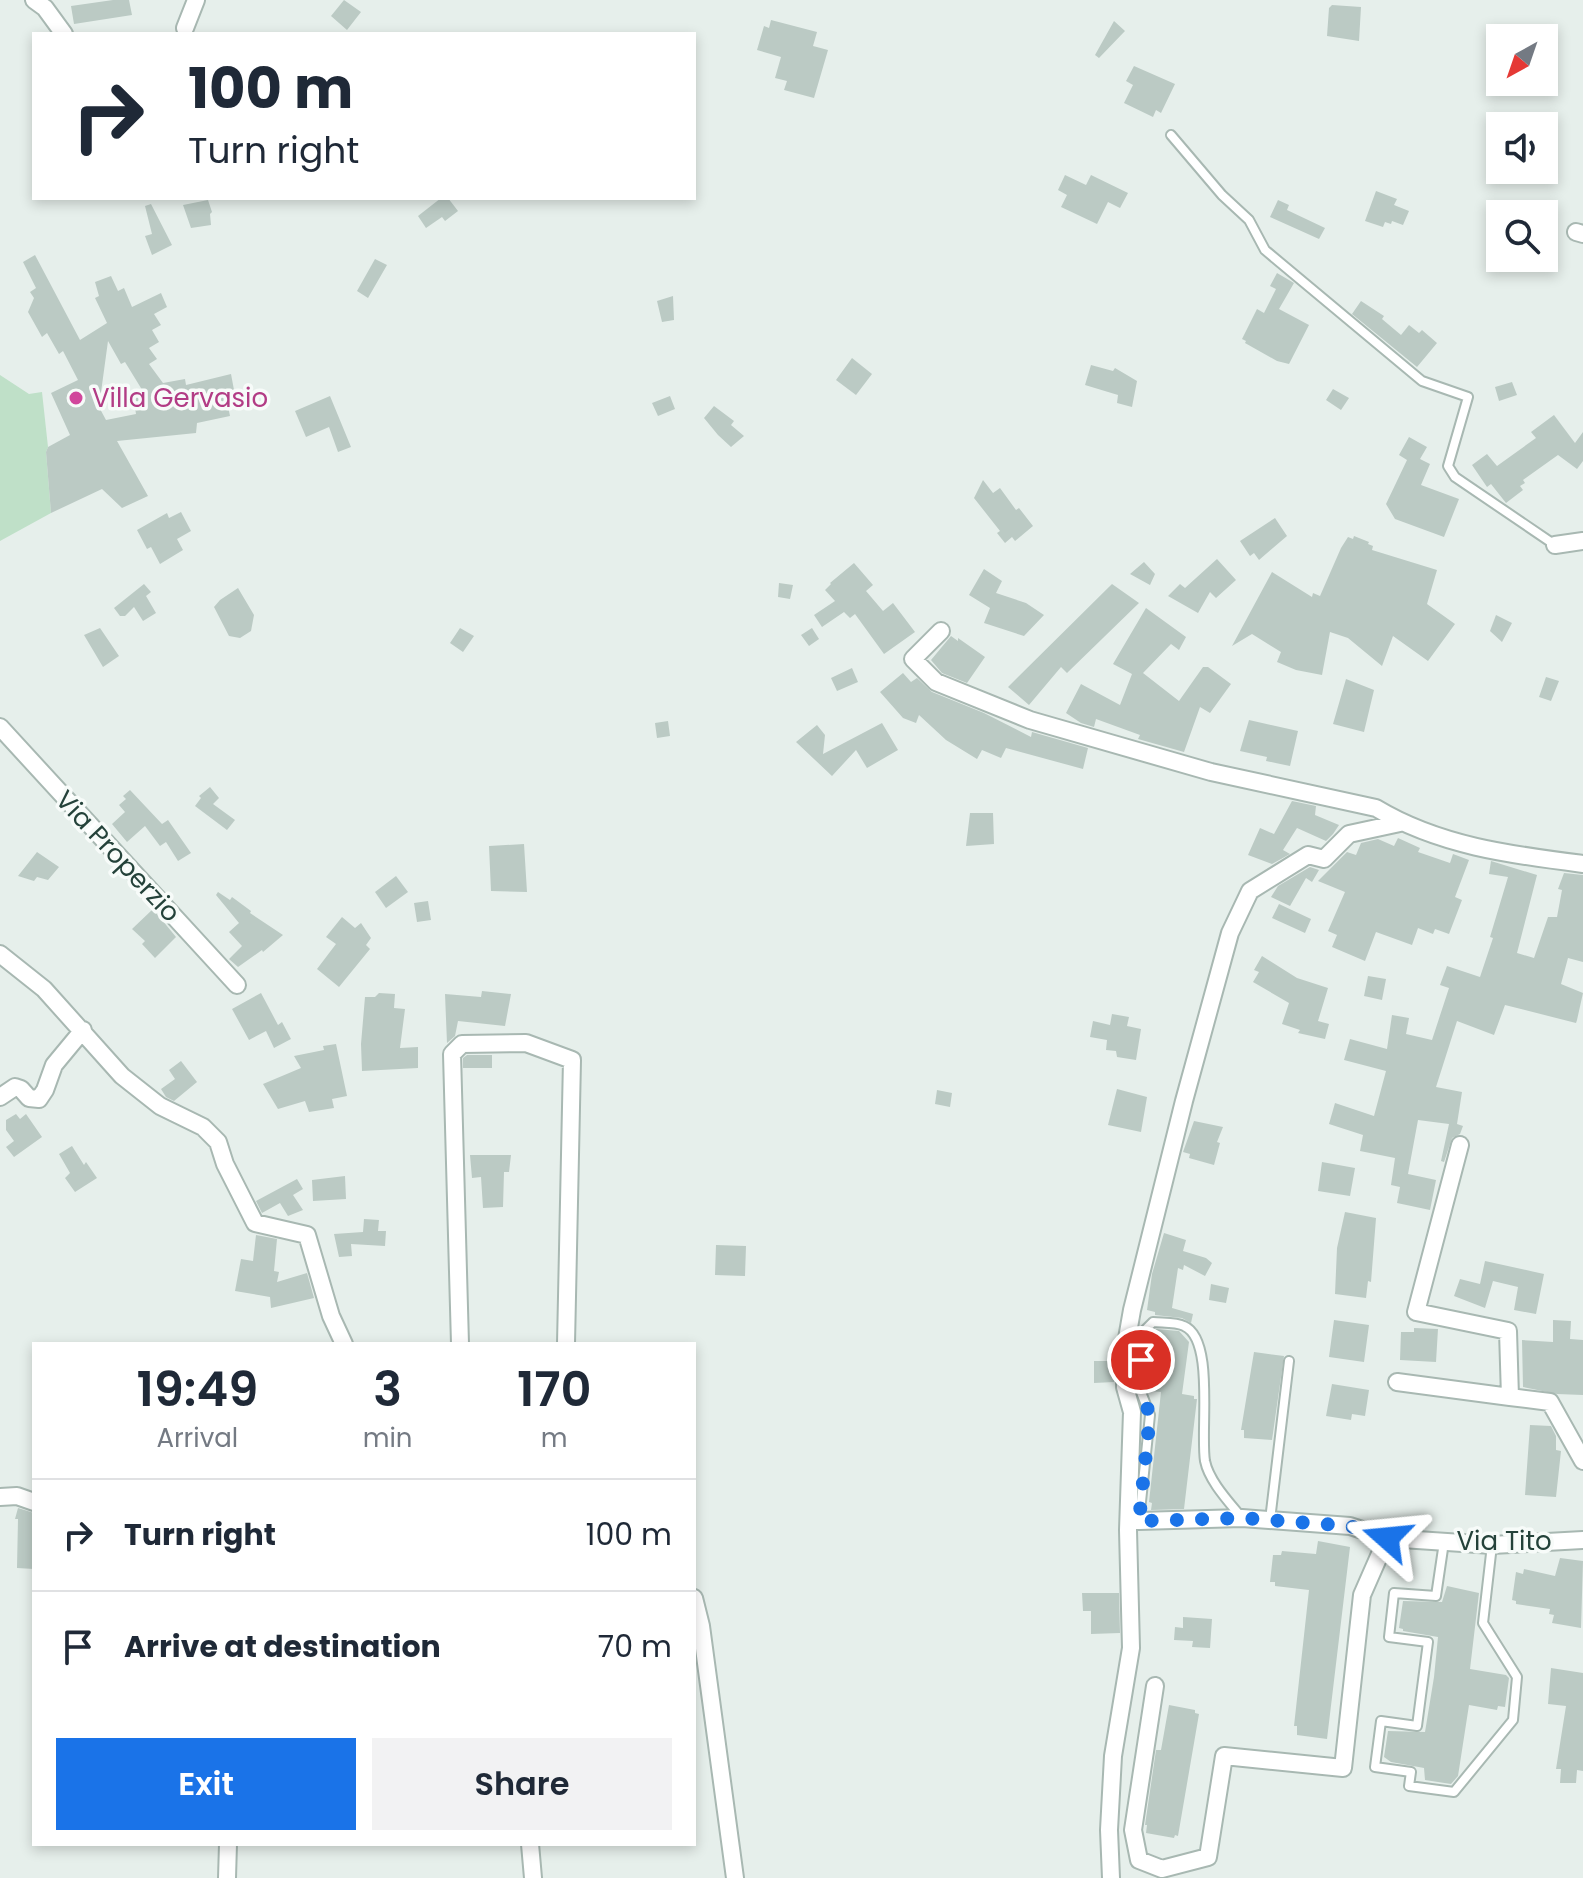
<!DOCTYPE html>
<html lang="en">
<head>
<meta charset="utf-8">
<style>
	body { margin:0; font-family:Poppins,sans-serif; background:#f2f2f3; color:#1f2937; height:100vh; display:flex; flex-direction:column; font-size:30px; white-space:nowrap }
	* { box-sizing:border-box; margin:0 }
	p { font-size:26px; color:#747a83 }
	.icon { flex:none; width:44px; height:44px; fill:none; stroke:currentColor; stroke-width:2; stroke-linecap:round; stroke-linejoin:round }
	.map { position:relative; flex:1; overflow:hidden }
	.panel { position:absolute; left:32px; top:1342px; width:664px; height:504px; display:flex; flex-direction:column; background:#fff; border-radius:0px; box-shadow:0 4px 12px #0003 }
	.panel>* { flex:none }
	.banner { position:absolute; left:32px; top:32px; width:664px; height:168px; border-radius:0px; box-shadow:0 4px 12px #0003; background:#fff; color:#1f2937; overflow:hidden }
	.needle { width:52px; rotate:220deg }
	.fabs { position:absolute; left:1486px; top:24px; display:grid; gap:16px }
	.fabs a { display:grid; place-items:center; width:72px; height:72px; border-radius:0px; background:#fff; box-shadow:0 4px 12px #0003; font-size:40px }
	.pin { position:absolute; display:grid; place-items:center; width:68px; height:68px; color:#fff; margin:-34px; border:4px solid #fff; border-radius:50%; box-shadow:0 2px 8px #0007 }
	.me { position:absolute; width:88px; margin:-44px; rotate:288deg; stroke-linejoin:round; filter:drop-shadow(0 0 6px #0008) }
	.turn { display:flex; align-items:center; gap:28px; height:168px; padding:0 24px; font-size:36px }
	.turn .icon { width:104px; height:104px; stroke-width:2.5 }
	.turn b { display:block; font-size:56px; line-height:68px }
	.eta { display:flex; justify-content:space-evenly; align-items:center; height:136px; text-align:center }
	.eta b { font-size:48px; font-weight:600; line-height:56px }
	.button { display:flex; gap:16px; margin-top:auto; padding:16px 24px }
	.button a { flex:1; height:92px; border-radius:0px; background:#1a73e8; color:#fff; font-size:32px; font-weight:600; line-height:92px; text-align:center }
	.button a+a { background:#f2f2f3; color:#1f2937 }
	ul { padding:0; list-style:none }
	li { display:flex; align-items:center; gap:24px; height:112px; padding:0 24px; border-top:2px solid #e0e1e3 }
	li div { flex:1 }
	li b { display:block; font-size:30px }
	li em { font-style:normal }
	.map>svg:first-child { display:block }
	.green { fill:#bfe0c8 }
	.building { fill:#bbcac4; fill-rule:evenodd }
	.lines { fill:none; stroke-linecap:round; stroke-linejoin:round }
	.lane-casing { stroke:#a8b8b2; stroke-width:12 }
	.street-casing { stroke:#a8b8b2; stroke-width:20 }
	.lane { stroke:#fff; stroke-width:8 }
	.street { stroke:#fff; stroke-width:16 }
	.route { stroke:#1a73e8; stroke-width:14; stroke-dasharray:0 25.2 }
	.hotel-dot { fill:#d1479c; stroke:#f7fbf9; stroke-width:3 }
	.labels { text-anchor:middle; stroke-width:7; stroke-linejoin:round; paint-order:stroke }
	.hotel-label { font-size:26px; fill:#b23c85; stroke:#f7fbf9; text-anchor:start }
	.street-label { font-size:26px; fill:#24423a; stroke:#f7fbf9 }
</style>
</head>
<body>
<div class="map">
<svg width="1583" height="1878" viewBox="0 0 1583 1878">
	<rect width="100%" height="100%" fill="#e6efeb"/>
	<path class="green" d="M0 375 29 394 42 392 48 447 46 452 51 513 0 541Z"/>
	<path class="building" d="M113 0H129L132 15 74 24 71 6Z
		M344 0 361 12 347 30 331 16Z
		M1332 5 1361 7 1359 41 1327 36 1329 8Z
		M771 20 817 32 813 46 828 50 814 98 784 90 787 81 775 78 781 57 757 50 764 26 769 28Z
		M1114 21 1125 31 1099 58 1095 55Z
		M1134 66 1175 84 1161 113 1156 110 1153 117 1124 103 1133 85 1126 81Z
		M1065 175 1086 185 1091 175 1128 193 1120 208 1108 202 1097 224 1061 207 1067 195 1058 190Z
		M1376 191 1397 199 1394 205 1409 211 1403 225 1392 221 1391 224 1385 222 1383 227 1365 221Z
		M441 198H448L458 211 445 221 442 217 426 228 418 216Z
		M208 200 212 212 210 214 211 225 191 228 183 205Z
		M1278 200 1289 205 1287 210 1325 228 1319 239 1270 217Z
		M151 204 172 245 152 255 145 236 152 234 145 206Z
		M35 255 80 340 107 323 95 298 99 296 95 282 111 276 118 291 124 288 132 307 161 293 167 307 154 314 161 325 152 330 159 342 149 348 157 359 149 364 163 383 185 379 186 385 231 374 234 390 225 392 230 416 197 423 196 433 117 441 148 496 122 508 102 489 51 513 46 452 48 447 70 435 51 393 78 380 63 351 59 354 47 333 42 337 28 312 34 298 30 292 36 288 23 262ZM108 341 121 364 125 362 144 393 133 394 136 414 106 420 99 407Z
		M375 259 387 265 368 298 357 291Z
		M1277 273 1294 283 1279 309 1309 325 1289 364 1277 361 1245 343 1246 341 1242 339 1257 309 1264 313 1276 289 1270 286Z
		M673 296 674 320 662 322 657 301Z
		M1361 301 1384 316 1382 319 1401 335 1409 325 1419 333 1422 330 1437 343 1417 367 1352 314Z
		M852 358 872 374 856 395 836 380Z
		M1091 365 1113 371 1115 368 1137 381 1132 407 1117 403 1118 395 1085 385Z
		M1512 382 1517 395 1499 401 1495 387Z
		M1333 389 1349 398 1341 410 1326 400Z
		M330 396 351 447 338 452 329 427 306 437 295 411Z
		M670 396 675 409 658 416 652 403Z
		M714 406 734 421 731 425 744 436 731 447 718 435 704 418Z
		M1554 415 1575 443 1583 432V461L1577 469 1558 455 1523 480 1525 483 1520 486 1523 490 1506 503 1491 484 1487 487 1472 465 1487 454 1497 466 1536 438 1531 432Z
		M1409 437 1427 447 1420 459 1430 464 1421 485 1459 499 1444 537 1395 519 1386 504 1407 460 1399 455Z
		M983 480 993 493 1000 488 1016 510 1019 508 1033 526 1015 541 1012 537 1005 543 997 533 1000 531 974 498Z
		M181 512 191 531 177 539 183 550 160 564 151 547 147 549 137 530 167 513 169 518Z
		M1275 518 1287 536 1259 560 1254 553 1250 556 1240 541Z
		M1354 536 1369 542 1368 544 1373 546 1372 550 1437 570 1427 604 1455 624 1428 661 1393 636 1382 666 1348 638 1330 632 1322 675 1296 670 1277 662 1281 652 1252 634 1232 646 1272 572 1312 597 1313 593 1320 596 1341 548 1348 537 1353 539Z
		M1217 559 1236 580 1216 598 1210 592 1198 613 1168 596 1180 584 1185 588Z
		M1144 562 1155 574 1150 585 1130 574Z
		M854 563 873 585 866 591 883 611 893 603 915 632 884 654 855 614 850 618 844 612 822 627 814 615 835 601 825 590 831 584 830 583Z
		M984 569 1002 581 996 593 1026 603 1044 615 1024 636 984 623 990 608 969 595Z
		M779 583 793 585 790 599 778 597Z
		M144 584 151 592 146 596 156 613 143 621 134 607 125 616H120L114 608Z
		M1112 584 1139 603 1067 673 1061 667 1029 705 1008 687Z
		M238 588 254 615 251 631 240 638 229 636 214 607 220 600Z
		M1146 608 1186 637 1179 650 1171 644 1143 673 1179 701 1203 667H1208L1231 684 1210 713 1200 707 1184 752 1138 739 1140 735 1096 719 1094 727 1081 723 1066 713 1081 684 1120 705 1132 674 1113 664Z
		M1496 615 1512 623 1502 642 1490 631Z
		M100 628 119 656 103 667 84 635Z
		M460 628 474 636 463 652 450 643Z
		M812 628 819 639 809 646 801 635Z
		M951 636 958 641V638L985 657 967 683 942 673 931 660Z
		M852 668 858 682 837 691 831 678Z
		M903 673 911 682 917 678 932 692 984 713 1031 737 1032 732 1088 748 1083 769 1006 748 1001 758 982 750 977 759 946 740 919 715 916 723 903 718 880 692Z
		M1546 677 1559 681 1551 701 1539 697Z
		M1346 679 1374 690 1364 732 1333 724Z
		M1249 720 1298 731 1290 766 1266 761 1267 757 1240 751Z
		M668 721 670 736 657 738 655 723Z
		M882 723 898 750 867 768 856 750 832 776 796 742 817 725 825 735 823 754Z
		M210 787 219 798 213 804 235 820 227 830 195 806 201 798 199 796Z
		M130 790 162 824 168 820 191 853 178 861 166 842 160 846 145 826 127 842 112 824 125 812 119 805 126 799 123 796Z
		M1292 801 1316 806 1315 815 1339 825 1333 834 1326 841 1297 828 1283 850 1290 854 1272 864 1248 855 1260 828 1274 834Z
		M970 813H993L994 844 966 846Z
		M1398 838 1420 848 1418 852 1450 863 1453 854 1469 860 1455 897 1462 900 1449 934 1435 929 1433 934 1418 928 1412 945 1376 932 1365 961 1332 947 1337 935 1328 931 1345 892 1318 881 1347 852 1356 855 1361 843 1378 839 1394 846Z
		M524 844 527 892 491 891 489 846Z
		M37 852 59 867 48 880 37 877 34 881 18 876Z
		M1491 861 1537 875 1517 953 1534 958 1548 917H1557L1562 890 1558 889 1564 873 1583 875V962L1568 958 1561 984 1583 993 1577 1020 1576 1023 1505 1005 1494 1035 1457 1021 1436 1087 1462 1092 1457 1124 1463 1126 1460 1134 1452 1138 1444 1162 1441 1161 1449 1124 1418 1120 1408 1174 1436 1180 1430 1210 1397 1203 1400 1187 1391 1185 1395 1158 1360 1151 1363 1135 1329 1124 1335 1103 1374 1116 1386 1071 1344 1060 1350 1039 1387 1049 1392 1015 1409 1018 1406 1034 1432 1040 1449 988 1440 985 1447 966 1480 977 1493 938 1490 937 1508 877 1489 874Z
		M1310 867 1319 870 1312 882 1306 878 1290 906 1271 897 1278 886Z
		M396 876 408 892 386 908 375 892Z
		M218 892 230 900 232 897 251 911 250 913 283 935 263 952 262 950 238 967 229 959 242 946 229 932 239 923 216 895Z
		M428 901 431 920 417 922 414 903Z
		M1279 904 1311 919 1305 933 1272 918Z
		M153 909 176 937 155 958 142 944 145 941 132 929Z
		M342 917 355 928 361 923 371 938 366 945 370 949 339 987 317 969 336 944 326 937Z
		M1262 956 1297 978 1328 988 1318 1021 1329 1024 1325 1039 1298 1033 1300 1030 1282 1024 1289 1003 1253 982 1259 972 1254 970Z
		M1368 976 1386 979 1382 1000 1364 996Z
		M482 991 511 994 505 1026 458 1021 455 1036 447 1043 445 994 481 997Z
		M261 993 278 1025 282 1022 291 1039 274 1048 266 1031 249 1040 232 1009Z
		M379 993 395 994 394 1008 405 1009 400 1048 418 1047V1068L362 1071 361 1044 365 997H375Z
		M1112 1014 1129 1017 1127 1026 1141 1029 1136 1060 1117 1057 1116 1051 1106 1050 1107 1040 1090 1037 1093 1021 1110 1025Z
		M336 1044 347 1096 332 1099 334 1108 309 1112 305 1101 278 1109 263 1084 301 1068 294 1056 324 1050 323 1046Z
		M467 1055H492V1068H463V1058Z
		M181 1061 197 1082 174 1101 166 1097 161 1089 175 1079 169 1070Z
		M1117 1089 1147 1097 1141 1132 1108 1125Z
		M937 1090 952 1093 950 1107 935 1104Z
		M16 1114 20 1119 26 1114 42 1137 14 1157 6 1147 14 1141 6 1130V1120Z
		M1194 1121 1223 1127 1217 1142 1220 1143 1214 1165 1189 1158 1190 1154 1183 1152Z
		M72 1146 84 1165 86 1162 97 1178 75 1192 65 1178 70 1173 59 1154Z
		M470 1155H511L509 1172H504L503 1207 483 1208 481 1177 472 1178Z
		M1322 1162 1355 1168 1350 1196 1318 1191Z
		M345 1176 346 1199 313 1201 312 1180Z
		M297 1179 303 1189 293 1195 303 1210 288 1216 280 1203 262 1213 256 1201Z
		M1345 1212 1376 1218 1371 1282 1368 1281 1366 1298 1335 1294 1337 1248Z
		M364 1219 379 1220 378 1231H386L385 1246 351 1244 352 1256 339 1257 334 1234 363 1232Z
		M1164 1233 1186 1240 1183 1251 1206 1258 1212 1263 1205 1276 1184 1265 1183 1270 1178 1268 1172 1308 1193 1314 1191 1323 1182 1318 1155 1315V1312L1147 1310 1152 1274Z
		M256 1235 277 1239 274 1271 279 1272 277 1282 307 1273 314 1298 271 1308 270 1297 235 1291 241 1259 253 1261Z
		M716 1245 746 1246 745 1276 715 1275Z
		M1485 1261 1544 1274 1536 1314 1514 1310 1518 1287 1493 1281 1485 1308 1454 1296 1460 1279 1480 1284Z
		M1211 1284 1229 1288 1226 1303 1209 1300Z
		M1334 1320 1369 1325 1364 1362 1329 1357Z
		M1553 1320 1571 1321 1570 1339 1583 1340V1395L1557 1394 1523 1387 1522 1340 1553 1342Z
		M1414 1328 1438 1329 1436 1362 1400 1360 1401 1332H1414Z
		M1156 1329 1179 1331 1189 1342 1182 1394 1194 1396V1399H1197L1184 1509 1151 1510 1152 1503 1149 1502 1161 1392 1149 1391 1150 1382H1147L1153 1332Z
		M1254 1352 1284 1356 1272 1440 1244 1438V1430H1241Z
		M1094 1361H1114V1382L1094 1383Z
		M1332 1384 1369 1390 1365 1416 1352 1414 1351 1420 1326 1416Z
		M1530 1425 1551 1426 1556 1436V1450L1561 1451 1556 1497 1525 1495Z
		M18 1508 34 1513V1569L17 1568 18 1519H15Z
		M1318 1541 1350 1547 1327 1739 1297 1735V1726H1294L1309 1590 1275 1586V1582H1270L1273 1555H1281L1282 1551 1316 1554Z
		M1560 1558 1583 1561 1581 1628 1552 1623 1554 1615 1549 1614 1550 1609 1516 1604V1601L1512 1600 1516 1572 1523 1574 1524 1569 1555 1576Z
		M1447 1586 1479 1593 1470 1669 1506 1675 1509 1678 1505 1707 1498 1706 1497 1710 1469 1705 1458 1776 1451 1784 1425 1780 1424 1768 1391 1762 1384 1757 1388 1731 1425 1732 1434 1677 1438 1637 1403 1631V1629L1399 1628 1403 1601 1442 1602Z
		M1082 1593H1119L1120 1633 1091 1634V1611H1083Z
		M1183 1617 1212 1619 1210 1648 1192 1647 1193 1641 1174 1640 1175 1627 1183 1628Z
		M1551 1668 1583 1673V1771L1577 1770 1576 1783H1560L1561 1769H1556L1566 1706 1548 1704Z
		M1169 1705 1195 1710V1713L1199 1714 1178 1836 1175 1835 1174 1838 1146 1833 1147 1825H1145L1156 1750H1161Z"/>
	<g class="lines">
		<g class="lane-casing">
			<path id="lane" d="M1171 135 1222 195 1249 220 1265 250 1422 381 1468 397 1448 466 1455 477 1555 545
				M1270 1520 1289 1361
				M1139 1521 1150 1415 1139 1387 1143 1332 1153 1322C1163 1323 1176 1322 1184 1326 1215 1339 1200 1431 1205 1461 1209 1481 1229 1502 1242 1518
				M1444 1542 1436 1596 1394 1593 1389 1637 1428 1642 1417 1726 1381 1721 1375 1767 1411 1772 1409 1786 1454 1792 1513 1720 1517 1677 1483 1623 1492 1545"/>
		</g>
		<g class="street-casing">
			<path id="street" d="M34 0 45 8 64 34
				M185 28 196 0
				M1576 232 1583 234
				M1555 545 1583 541
				M941 631 913 659 936 682 1030 720 1211 772 1376 808C1439 846 1512 855 1583 864
				M0 727 237 985
				M0 954 44 989 122 1076 160 1106 203 1127 218 1142 225 1164 255 1223 307 1235 331 1316 344 1344
				M0 1097 15 1087 21 1089 29 1098 39 1099 45 1090 54 1065 83 1030
				M1460 1145 1416 1312 1508 1331 1510 1397 1550 1402 1583 1461
				M460 1344 452 1054 462 1044 526 1043 572 1060 566 1344
				M1397 1382 1510 1397
				M0 1497 17 1496 34 1502
				M1139 1521 1242 1518 1350 1526 1387 1538 1492 1545 1583 1540
				M694 1598 701 1626 735 1878
				M1155 1686 1133 1830 1139 1860 1162 1869 1208 1857 1224 1756 1343 1768 1362 1595 1387 1538
				M530 1844 533 1878
				M227 1878 228 1844
				M1111 1878 1109 1830 1113 1756 1131 1648 1128 1530 1132 1412 1125 1387V1350L1132 1310 1184 1101 1230 933 1250 891 1308 855 1324 859 1349 834 1400 823"/>
		</g>
		<use href="#lane" class="lane"/>
		<use href="#street" class="street"/>
	</g>
	<g class="lines">
		<path class="route" d="M1141 1360 1139 1387 1150 1415 1139 1521 1242 1518 1350 1526 1387 1538"/>
	</g>
	<circle class="hotel-dot" cx="76" cy="398" r="8"/>
	<g class="labels">
		<g class="hotel-label">
			<text x="92" y="407">Villa Gervasio</text>
		</g>
		<g class="street-label">
			<text transform="translate(118 856) rotate(47)" y="9">Via Properzio</text>
			<text x="1504" y="1550">Via Tito</text>
		</g>
	</g>
</svg>
<div class="fabs">
<a><svg class="needle" viewBox="-14 -14 28 28"><path d="M0-13l5 13h-10z" fill="#e53935"/><path d="M0 13l5-13h-10z" fill="#747a83"/></svg></a>
<a><svg class="icon" aria-label="sound" viewBox="0 0 24 24"><path d="M4 9h4l5-4v14l-5-4H4zM17 9q2 3 0 6"/></svg></a>
<a><svg class="icon" aria-label="search" viewBox="0 0 24 24"><circle cx="10" cy="10" r="6"/><path d="M15 15l6 6"/></svg></a>
</div>
<div class="pin" style="left:1141px;top:1360px;background:#d93025"><svg class="icon" aria-label="arrive" viewBox="0 0 24 24"><path d="M6 21V4h12l-3 4 3 4H6"/></svg></div>
<svg class="me" style="left:1387px;top:1538px" viewBox="-20 -20 40 40"><path d="M0-17L14 15 0 8-14 15z" fill="#1a73e8" stroke="#fff" stroke-width="4"/></svg>
<div class="banner">
<div class="turn"><svg class="icon" aria-label="right" viewBox="0 0 24 24"><path d="M7 20v-9h11M14 6l5 5-5 5"/></svg><div><b>100 m</b>Turn right</div></div>
</div>
<section class="panel">
<div class="eta">
<div><b>19:49</b><p>Arrival</p></div>
<div><b>3</b><p>min</p></div>
<div><b>170</b><p>m</p></div>
</div>
<ul>
<li><svg class="icon" aria-label="right" viewBox="0 0 24 24"><path d="M7 20v-9h11M14 6l5 5-5 5"/></svg><div><b>Turn right</b></div><em>100 m</em></li>
<li><svg class="icon" aria-label="arrive" viewBox="0 0 24 24"><path d="M6 21V4h12l-3 4 3 4H6"/></svg><div><b>Arrive at destination</b></div><em>70 m</em></li>
</ul>
<div class="button"><a>Exit</a><a>Share</a></div>
</section>
</div>
</body>
</html>
